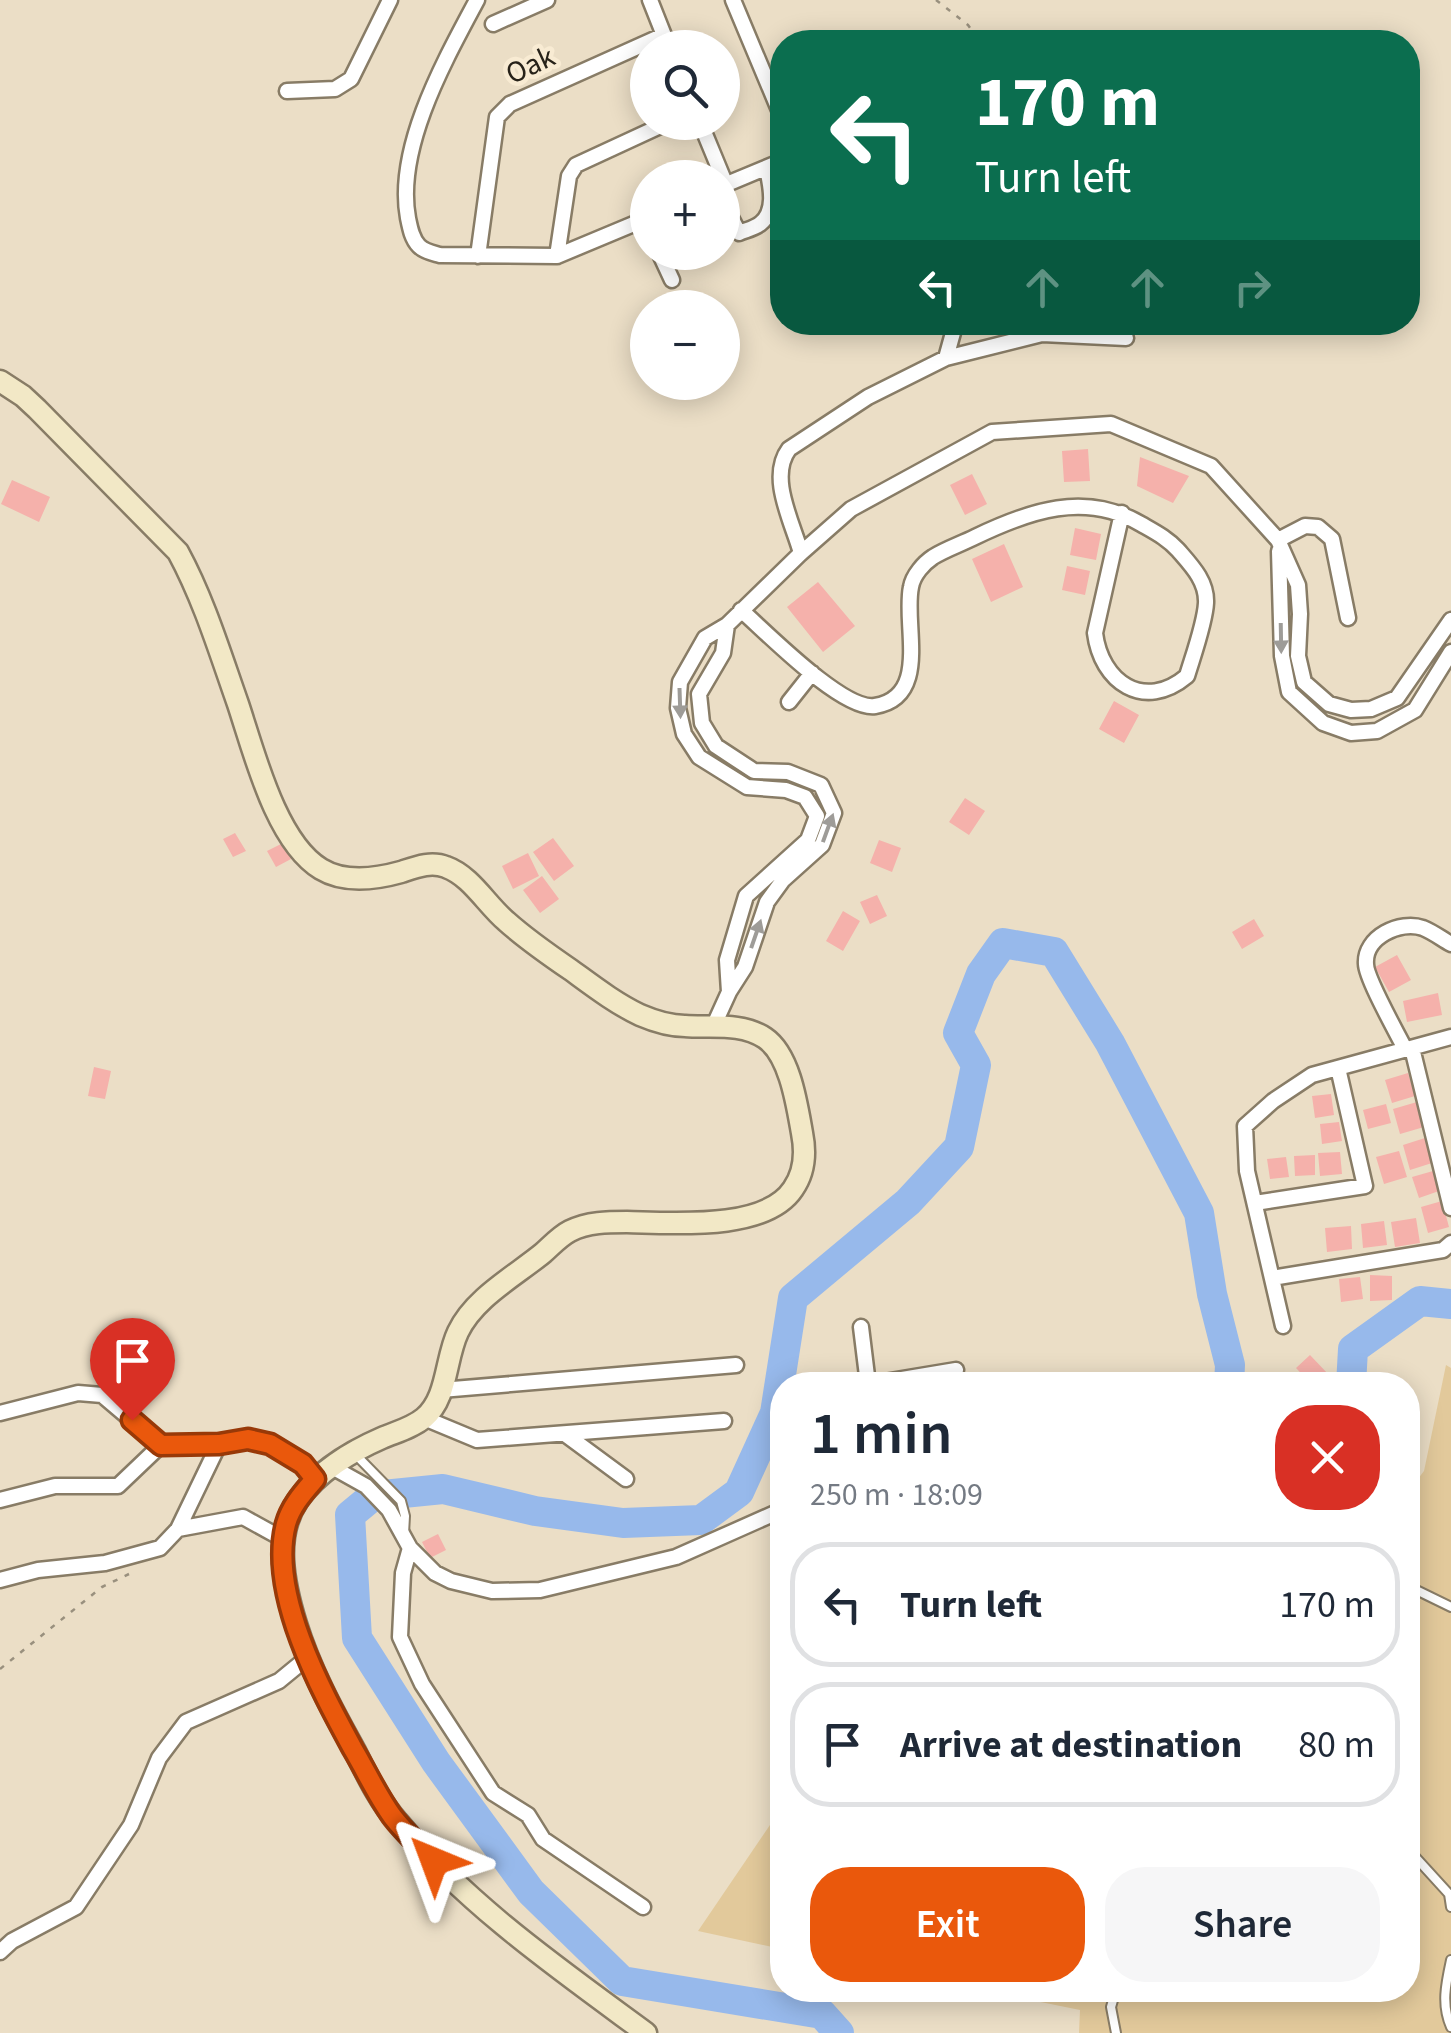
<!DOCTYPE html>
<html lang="en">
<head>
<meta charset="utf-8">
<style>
	body { margin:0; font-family:"Source Sans 3",sans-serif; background:#f6f6f7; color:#1f2937; height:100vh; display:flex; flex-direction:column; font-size:38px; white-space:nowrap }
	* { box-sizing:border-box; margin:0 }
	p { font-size:32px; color:#747a83 }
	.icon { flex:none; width:55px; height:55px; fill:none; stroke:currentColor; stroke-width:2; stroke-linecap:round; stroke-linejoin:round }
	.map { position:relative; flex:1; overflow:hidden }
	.sheet { position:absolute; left:770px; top:1372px; width:650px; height:630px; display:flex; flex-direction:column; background:#fff; border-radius:40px; box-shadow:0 5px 25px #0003 }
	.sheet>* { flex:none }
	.top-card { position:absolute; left:770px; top:30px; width:650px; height:305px; border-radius:40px; box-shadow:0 5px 25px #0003; background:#0b6e4f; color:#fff; overflow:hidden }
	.controls { position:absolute; left:630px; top:30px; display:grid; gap:20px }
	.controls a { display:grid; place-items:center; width:110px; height:110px; border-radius:50%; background:#fff; box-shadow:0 5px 25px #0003; font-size:50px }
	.pin { position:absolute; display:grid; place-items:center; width:85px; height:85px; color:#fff; margin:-102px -42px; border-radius:50% 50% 50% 0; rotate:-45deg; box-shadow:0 0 10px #0007 }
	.pin .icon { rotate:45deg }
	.me { position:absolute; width:110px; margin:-55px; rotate:316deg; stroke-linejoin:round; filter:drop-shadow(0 0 8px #0008) }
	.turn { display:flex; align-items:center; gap:35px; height:210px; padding:0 40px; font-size:45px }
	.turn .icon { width:130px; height:130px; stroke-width:2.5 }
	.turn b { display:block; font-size:70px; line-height:85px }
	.lanes { display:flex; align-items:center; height:95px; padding:0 40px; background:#0003; justify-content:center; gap:50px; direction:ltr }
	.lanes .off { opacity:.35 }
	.round { display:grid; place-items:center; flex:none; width:105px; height:105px; border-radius:40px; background:#f6f6f7 }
	.headline { display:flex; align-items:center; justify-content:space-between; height:170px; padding:0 40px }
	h1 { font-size:60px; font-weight:600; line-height:75px }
	.primary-button { display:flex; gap:20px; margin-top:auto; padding:20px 40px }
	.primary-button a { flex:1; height:115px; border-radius:40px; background:#ea580c; color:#fff; font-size:40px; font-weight:600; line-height:115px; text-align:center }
	.primary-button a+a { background:#f6f6f7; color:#1f2937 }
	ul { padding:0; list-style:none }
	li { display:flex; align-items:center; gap:30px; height:125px; margin:0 20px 15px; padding:0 20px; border:5px solid #e0e1e3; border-radius:40px }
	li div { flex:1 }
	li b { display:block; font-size:38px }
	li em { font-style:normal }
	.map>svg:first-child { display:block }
	.green { fill:#e2c99b }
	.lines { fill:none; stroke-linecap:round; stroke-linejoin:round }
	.river { stroke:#97b9eb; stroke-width:30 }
	.building { fill:#f5b1ab }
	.service-casing { stroke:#887c66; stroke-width:12 }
	.minor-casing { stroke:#887c66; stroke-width:19 }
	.secondary-casing { stroke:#887c66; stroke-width:25 }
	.path { stroke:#99907e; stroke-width:2.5; stroke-dasharray:5 8; stroke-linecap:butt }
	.service { stroke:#fff; stroke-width:8 }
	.minor { stroke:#fff; stroke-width:14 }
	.secondary { stroke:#f2e8c6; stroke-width:20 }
	.oneway { fill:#9e9c98 }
	.route-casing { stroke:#983908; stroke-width:25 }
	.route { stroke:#ea580c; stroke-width:18 }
	.labels { text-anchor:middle; stroke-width:9; stroke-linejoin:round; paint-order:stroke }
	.street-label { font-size:30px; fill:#272219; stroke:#f8ebd3 }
</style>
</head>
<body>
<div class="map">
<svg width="1451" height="2033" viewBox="0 0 1451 2033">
	<rect width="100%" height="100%" fill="#ebdec6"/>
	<path class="green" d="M1446 1365 1451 1368V2033H1079L1080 2010 981 1990H1408V1492L1424 1471Z
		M772 1822H782V1949L698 1931Z"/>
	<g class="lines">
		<path class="river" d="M1351 1385 1353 1349 1420 1301 1451 1304
			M839 2033 822 2014 622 1981 531 1892 436 1762 357 1638 350 1515 373 1496 443 1489 535 1511 623 1523 701 1520 739 1492 775 1413 793 1298 908 1202 959 1147 976 1065 958 1033 981 974 1003 943 1054 952 1110 1043 1199 1213 1212 1294 1230 1365 1229 1385"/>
	</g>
	<path class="building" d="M1088 449 1090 481 1064 482 1062 451Z
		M1140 457 1189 476 1173 503 1137 486Z
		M972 474 987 504 965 515 950 485Z
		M12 480 50 497 39 522 1 504Z
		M1075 528 1101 534 1096 560 1070 555Z
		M1004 544 1023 587 991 602 972 559Z
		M1067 566 1090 571 1085 595 1062 590Z
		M818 582 855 626 823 652 787 607Z
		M1114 701 1139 715 1124 743 1099 729Z
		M965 798 985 811 969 835 949 822Z
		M235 833 246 851 233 857 223 839Z
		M553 838 574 866 554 881 533 852Z
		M879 840 901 848 892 872 870 863Z
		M283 843 291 859 276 867 267 851Z
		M528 853 539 876 513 889 502 866Z
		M542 876 559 899 540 913 523 890Z
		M877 895 887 916 870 924 860 902Z
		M843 911 860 921 843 951 826 941Z
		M1254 919 1264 936 1242 949 1232 932Z
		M1397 955 1411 980 1389 992 1375 967Z
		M1438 993 1442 1015 1407 1022 1403 1001Z
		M94 1067 111 1071 105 1099 88 1096Z
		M1408 1073 1415 1096 1392 1103 1385 1080Z
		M1331 1094 1334 1115 1315 1118 1312 1096Z
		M1417 1102 1424 1127 1400 1134 1393 1109Z
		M1386 1104 1391 1123 1368 1129 1363 1110Z
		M1339 1122 1342 1141 1322 1144 1320 1124Z
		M1425 1138 1432 1163 1410 1170 1403 1145Z
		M1399 1151 1407 1177 1384 1184 1376 1157Z
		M1340 1152 1342 1174 1320 1176 1318 1153Z
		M1315 1155V1175L1295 1176 1294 1156Z
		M1286 1157 1289 1177 1270 1179 1267 1159Z
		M1433 1171 1439 1191 1419 1198 1412 1177Z
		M1442 1201 1449 1227 1428 1233 1421 1207Z
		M1416 1218 1420 1243 1395 1247 1391 1222Z
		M1384 1221 1387 1245 1363 1248 1361 1224Z
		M1351 1226 1352 1249 1327 1252 1325 1228Z
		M1370 1275 1392 1276V1300L1370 1301Z
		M1360 1277 1363 1299 1341 1302 1339 1279Z
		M1310 1355 1329 1375 1318 1385H1312L1296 1368Z
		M438 1534 446 1550 430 1558 422 1542Z"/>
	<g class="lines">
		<g class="service-casing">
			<path id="service" d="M354 1453 401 1501 405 1516 404 1534
				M1408 1586 1451 1607
				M1408 1849 1449 1894 1451 1907
				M1451 1960C1446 1983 1441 2005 1451 2027
				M1116 2033 1111 2007 1116 1990"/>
		</g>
		<g class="minor-casing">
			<path id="minor" d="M477 0C445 60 395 148 408 218 410 228 412 239 419 246 425 252 433 253 440 255L557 256 648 218
				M650 0 669 48
				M733 0 782 117
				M493 24 547 0
				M287 91 335 89 351 79 390 0
				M700 122 726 185
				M722 186 782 161
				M722 200 739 233C746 230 756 228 761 223 777 210 770 184 767 168
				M659 252 672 280
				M478 256 497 117 510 104 664 35
				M557 256 569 176 576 165 669 122
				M946 358 956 322
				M1278 540 1305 526 1318 527 1332 539 1348 618
				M1279 551 1282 656 1289 692 1323 723 1351 733 1377 731 1415 710 1451 652
				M801 553C792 521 768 477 789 449L868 397 946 358 1042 334 1126 338
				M741 610C766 632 843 711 875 706 931 697 903 624 911 587 913 575 924 563 933 557 946 549 961 544 975 537 1029 511 1085 491 1141 524 1155 532 1167 538 1178 550 1191 565 1207 581 1206 603 1205 623 1193 656 1187 676 1144 712 1101 682 1095 633L1122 513
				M789 702 812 673
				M729 992 727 960 746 896 808 840 817 816 805 797 786 790 747 787 699 757 684 734 678 708 680 682 705 638 727 625 801 553 851 509 992 432 1111 424 1211 466 1278 540 1298 585 1300 614 1298 656 1304 682 1329 704 1351 710 1371 709 1397 698 1451 620
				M714 1025 729 992 745 967 767 902 783 880 822 845 834 813 821 785 788 772 754 771 716 746 702 723 699 694 723 653 727 625
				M1412 1048 1451 1208
				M1405 1049C1397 1033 1366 978 1366 964 1364 937 1400 920 1423 928 1433 932 1442 939 1451 944
				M1255 1203 1365 1186 1338 1068
				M1272 1278 1443 1250 1451 1243
				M1283 1326 1247 1171 1245 1126 1273 1101 1312 1075 1451 1037
				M861 1327 868 1384
				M866 1385 956 1370
				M441 1390 736 1365
				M0 1413 78 1393 102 1395 161 1445 219 1444 247 1439 270 1444 303 1464 315 1479
				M424 1418 477 1440 724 1421
				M565 1434 626 1479
				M332 1467 366 1486 389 1510 410 1548 435 1573 451 1581 492 1591 540 1590 676 1557 782 1510
				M0 1500 55 1486H118L161 1445
				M178 1529 243 1517 283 1539
				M410 1548 403 1573 400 1637 422 1684 493 1793 528 1815 543 1839 643 1907
				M0 1580 38 1570 105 1563 160 1548 178 1529 219 1444
				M0 1952 12 1941 76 1907 131 1825 159 1758 186 1722 279 1681 307 1658"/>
		</g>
		<g class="secondary-casing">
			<path id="secondary" d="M0 381 23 396 37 409 178 552C204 600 220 653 238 704 254 752 276 842 321 869 344 883 376 879 401 872 416 867 431 861 446 867 471 876 486 904 506 921 526 939 549 955 571 970 593 986 615 1003 640 1015 654 1021 669 1026 685 1026 711 1028 741 1022 765 1038 790 1055 797 1105 802 1133 806 1153 805 1172 793 1189 765 1231 673 1223 627 1222 608 1222 588 1222 570 1231 560 1236 551 1246 543 1253 515 1276 474 1298 458 1332 445 1359 448 1398 424 1418 412 1428 396 1432 382 1438 352 1451 317 1472 298 1500 273 1536 284 1585 296 1624 310 1669 332 1710 355 1751 367 1775 379 1801 397 1821 467 1905 559 1969 646 2033"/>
		</g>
		<path class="path" d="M936 0 968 25 980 42
			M0 1669 102 1587 129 1574"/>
		<use href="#service" class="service"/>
		<use href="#minor" class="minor"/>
		<use href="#secondary" class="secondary"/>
	</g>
	<defs><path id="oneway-solid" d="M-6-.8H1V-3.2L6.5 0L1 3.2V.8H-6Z" transform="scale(2.5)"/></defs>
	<g class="oneway">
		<use href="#oneway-solid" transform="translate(1281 638) rotate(89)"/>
		<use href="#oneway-solid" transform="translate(680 703) rotate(88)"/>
		<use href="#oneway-solid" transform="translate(828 828) rotate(-70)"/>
		<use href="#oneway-solid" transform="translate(756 934) rotate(-71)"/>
	</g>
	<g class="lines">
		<g class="route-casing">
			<path id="route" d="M132 1420 161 1445 219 1444 248 1439 270 1444 303 1464 315 1479C303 1493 291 1506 286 1524 268 1593 321 1690 353 1749 366 1771 377 1795 392 1816 404 1832 420 1846 434 1861"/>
		</g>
		<use href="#route" class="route"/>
	</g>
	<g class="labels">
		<g class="street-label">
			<text transform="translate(530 65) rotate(-25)" y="10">Oak</text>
		</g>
	</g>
</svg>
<div class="controls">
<a><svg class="icon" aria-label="search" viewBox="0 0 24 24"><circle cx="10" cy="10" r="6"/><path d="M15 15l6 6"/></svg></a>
<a>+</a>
<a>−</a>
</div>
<div class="pin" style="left:132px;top:1420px;background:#d93025"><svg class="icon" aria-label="arrive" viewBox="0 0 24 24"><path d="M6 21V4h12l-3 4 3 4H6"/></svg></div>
<svg class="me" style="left:434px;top:1861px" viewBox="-20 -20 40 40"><path d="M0-17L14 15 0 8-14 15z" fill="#ea580c" stroke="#fff" stroke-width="4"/></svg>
<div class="top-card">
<div class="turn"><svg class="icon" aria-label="left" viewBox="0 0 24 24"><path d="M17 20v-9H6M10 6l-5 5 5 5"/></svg><div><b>170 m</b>Turn left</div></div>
<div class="lanes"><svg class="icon" aria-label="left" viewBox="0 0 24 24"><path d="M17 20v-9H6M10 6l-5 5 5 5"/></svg><svg class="icon off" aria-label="ahead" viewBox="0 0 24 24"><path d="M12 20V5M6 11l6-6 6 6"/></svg><svg class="icon off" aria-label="ahead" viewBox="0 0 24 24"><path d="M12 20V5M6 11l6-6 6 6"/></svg><svg class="icon off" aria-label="right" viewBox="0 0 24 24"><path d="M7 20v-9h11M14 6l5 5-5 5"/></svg></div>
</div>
<section class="sheet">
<div class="headline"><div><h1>1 min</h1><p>250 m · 18:09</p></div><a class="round" style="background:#d93025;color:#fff"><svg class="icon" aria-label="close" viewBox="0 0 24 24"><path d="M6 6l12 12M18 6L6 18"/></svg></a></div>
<ul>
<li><svg class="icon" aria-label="left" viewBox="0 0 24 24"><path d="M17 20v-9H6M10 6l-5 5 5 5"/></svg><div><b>Turn left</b></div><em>170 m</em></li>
<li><svg class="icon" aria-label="arrive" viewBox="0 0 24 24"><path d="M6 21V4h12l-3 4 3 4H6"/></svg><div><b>Arrive at destination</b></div><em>80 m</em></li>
</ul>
<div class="primary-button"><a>Exit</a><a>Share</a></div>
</section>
</div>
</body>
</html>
